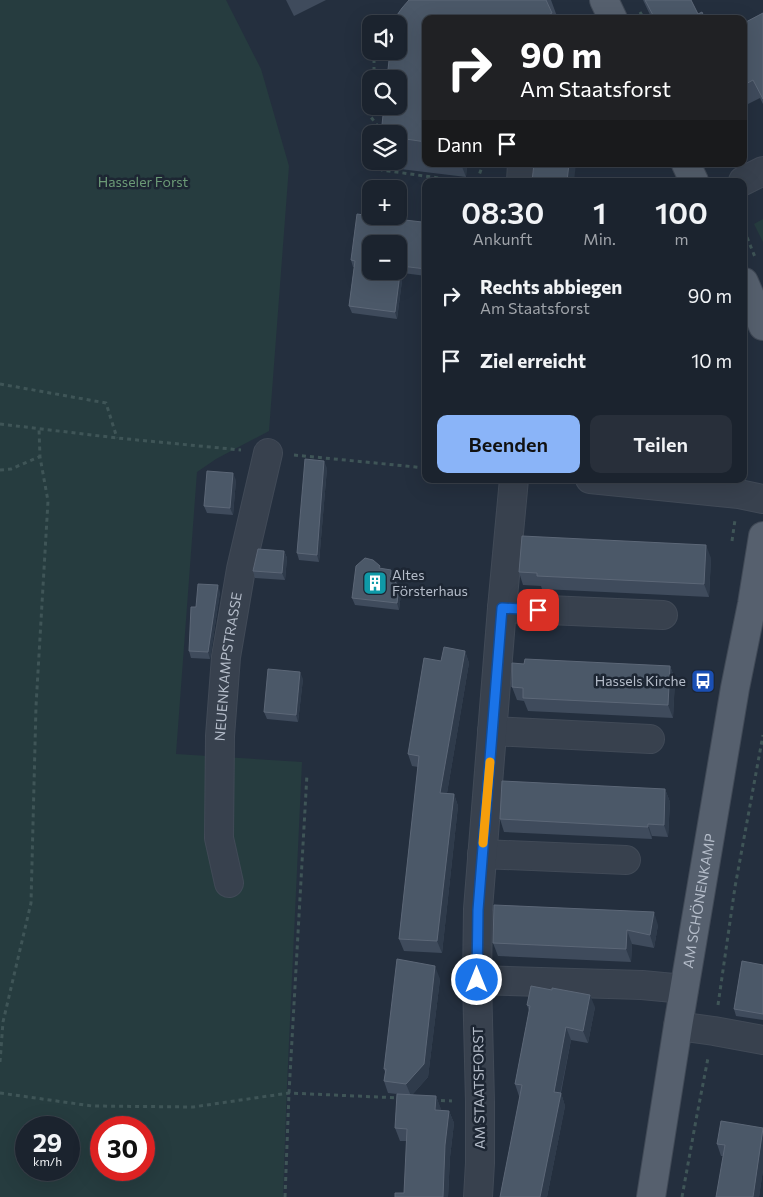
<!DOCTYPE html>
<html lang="de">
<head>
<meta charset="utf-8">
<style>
	body { margin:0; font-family:Commissioner,sans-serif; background:#282f3a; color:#f1f3f6; height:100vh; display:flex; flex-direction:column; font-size:19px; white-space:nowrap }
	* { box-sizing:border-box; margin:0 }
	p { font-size:16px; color:#a0a4aa }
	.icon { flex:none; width:28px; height:28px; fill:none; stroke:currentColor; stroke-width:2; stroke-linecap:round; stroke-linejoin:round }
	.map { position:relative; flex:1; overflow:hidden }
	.details { position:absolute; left:422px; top:178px; width:325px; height:305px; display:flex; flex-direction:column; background:#1b232e; border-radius:10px; box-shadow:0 5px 20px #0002,0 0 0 1px #39404a }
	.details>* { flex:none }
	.banner { position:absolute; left:422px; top:15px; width:325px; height:152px; border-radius:10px; box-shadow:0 5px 20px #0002,0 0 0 1px #39404a; background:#202124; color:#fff; overflow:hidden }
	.controls { position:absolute; left:362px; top:15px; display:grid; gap:10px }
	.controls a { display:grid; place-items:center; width:45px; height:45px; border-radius:10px; background:#1b232e; box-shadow:0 5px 20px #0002,0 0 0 1px #39404a; font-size:25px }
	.speed { position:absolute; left:15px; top:1116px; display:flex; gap:10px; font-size:25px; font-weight:700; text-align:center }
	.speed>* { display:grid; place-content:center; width:65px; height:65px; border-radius:50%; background:#1b232e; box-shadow:0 5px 20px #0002,0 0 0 1px #39404a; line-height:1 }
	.speed small { font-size:12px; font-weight:400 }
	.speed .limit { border:8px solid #d22; background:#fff; color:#111 }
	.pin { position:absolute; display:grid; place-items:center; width:42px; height:42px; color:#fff; margin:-21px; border-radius:10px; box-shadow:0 2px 8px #0006 }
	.me { position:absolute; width:55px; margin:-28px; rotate:0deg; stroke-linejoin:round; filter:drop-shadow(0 0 4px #0008) }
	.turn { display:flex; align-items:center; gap:18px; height:105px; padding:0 15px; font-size:22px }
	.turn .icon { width:65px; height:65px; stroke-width:2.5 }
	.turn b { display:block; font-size:35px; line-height:42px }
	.then { display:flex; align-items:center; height:48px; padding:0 15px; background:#0003; gap:10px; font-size:19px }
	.eta { display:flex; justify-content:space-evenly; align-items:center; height:85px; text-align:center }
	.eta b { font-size:30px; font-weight:600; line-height:35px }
	.action { display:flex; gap:10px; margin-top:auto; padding:10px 15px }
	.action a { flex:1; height:58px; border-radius:10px; background:#8ab4f8; color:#111; font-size:20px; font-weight:600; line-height:58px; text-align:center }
	.action a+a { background:#282f3a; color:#f1f3f6 }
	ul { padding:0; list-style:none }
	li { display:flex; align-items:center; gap:15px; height:65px; padding:0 15px }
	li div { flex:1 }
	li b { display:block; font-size:19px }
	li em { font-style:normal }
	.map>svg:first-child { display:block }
	.green { fill:#263c3f; fill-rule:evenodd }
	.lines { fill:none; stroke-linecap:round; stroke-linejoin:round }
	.minor-casing { stroke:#414a57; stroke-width:30 }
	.major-casing { stroke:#414a57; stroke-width:30 }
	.path { stroke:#3f5557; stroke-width:3; stroke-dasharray:4 4; stroke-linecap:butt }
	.minor { stroke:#38414e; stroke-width:28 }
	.major { stroke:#56606e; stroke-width:28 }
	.wall { fill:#3f4b5c }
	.shaded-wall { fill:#2f3b4b }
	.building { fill:#4b5868; stroke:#5c6777; fill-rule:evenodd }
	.route-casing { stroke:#114b97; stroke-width:12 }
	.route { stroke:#1a73e8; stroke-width:9 }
	.slow { stroke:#f59e0b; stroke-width:9 }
	.labels { text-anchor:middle; stroke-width:5; stroke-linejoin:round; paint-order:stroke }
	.park-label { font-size:14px; fill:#6b9a76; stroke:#1d2633 }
	.poi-label { font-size:14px; fill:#b4bcc9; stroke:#1d2633; text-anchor:start }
	.street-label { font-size:14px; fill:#b4bcc9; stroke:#1d2633 }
</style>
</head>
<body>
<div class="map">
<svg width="763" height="1197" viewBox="0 0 763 1197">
	<rect width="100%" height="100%" fill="#242f3e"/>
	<path class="green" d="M0 0H226L261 69 289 166 269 431 216 459 197 472 176 754 302 762 287 1085 283 1197H0ZM26 1128H69V1170H26ZM101 1128H144V1170H101Z
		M763 219V242L754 224Z"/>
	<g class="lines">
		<g class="minor-casing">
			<g id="minor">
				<path d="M521 181 522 164"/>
				<path d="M743 181 763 171"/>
				<path d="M590 479 739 494 763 499"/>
				<path d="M502 608 663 615"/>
				<path d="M492 731 650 739"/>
				<path d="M482 854 626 860"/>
				<path id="s1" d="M229 883 219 838 220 736 226 657 241 569 268 453"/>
				<path d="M477 980 642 985 684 989"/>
				<path d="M678 1026 714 1031 763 1040"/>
				<path d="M478 1197 480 1163V1102L477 980 478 909 502 608 514 479"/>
			</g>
		</g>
		<g class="major-casing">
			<g id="major">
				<path d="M604 0 613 19"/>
				<path d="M686 164 694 181"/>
				<path d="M744 282 763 326"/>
				<path id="s2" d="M651 1197 678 1026 735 688 752 604 763 536"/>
			</g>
		</g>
		<path class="path" d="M640 12 644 19
			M374 79V51
			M371 97 365 109 382 132 379 134
			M371 141 364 147 371 157
			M375 161 382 170 460 181
			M477 181 483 164
			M744 230 755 257
			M0 384 106 403 117 438
			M744 412V426
			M0 424 117 438 241 450
			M294 455 426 468
			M0 470 11 469 39 457
			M732 541 735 520
			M718 1005 735 887 763 735
			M0 1062 3 1022 31 903 36 706 48 501 40 457 39 429
			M0 1093 92 1106 193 1107 289 1093 400 1098
			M433 1100 452 1101
			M285 1197 289 1093 307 774
			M682 1197 696 1120 708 1058"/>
		<use href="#minor" class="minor"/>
		<use href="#major" class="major"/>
	</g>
	<path class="wall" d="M286 0H326L294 16Z
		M409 0H551L558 19H426V164H467L466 177 392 168 390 161H399V134Z
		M643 0H691L698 14 705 19H652Z
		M763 13V104L760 98 744 106V23Z
		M426 212V276L403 273 397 319 352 313 349 306 354 267H353L351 260 422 222Z
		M327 468 319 562 299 560 297 553Z
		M236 480 233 515 207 513 204 506Z
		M284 551 287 558 285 580 255 578 253 571Z
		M711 558 709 597 542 589 541 586 523 585 519 572Z
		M381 569 391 570 393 577V580L401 593 399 610 355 605 352 598Z
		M220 592 210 659 191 658 189 651 196 607Z
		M465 651 469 663 447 793 454 794 458 806 442 953 404 951 399 939 418 767 412 766 408 754 441 661Z
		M670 666 675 679 673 718 528 711 524 701 517 700 512 687Z
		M303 679 298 722 267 719 264 712Z
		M665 789 670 802 668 837 652 836V839L504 832 500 819Z
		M658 925 654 948 632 944 631 962 498 956 493 943Z
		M763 965V1020L736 1016 734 1009Z
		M440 979 428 1077 412 1095 436 1096 441 1110 449 1111 454 1123 450 1157 448 1197H395L404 1193 407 1141H400L395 1128 397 1094 388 1093 384 1081 385 1072 384 1069Z
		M527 1005 595 1007 588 1043 571 1040 561 1093 565 1106 547 1197H500L520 1096H519L515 1084 529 1011Z
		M763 1128V1170L759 1197 723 1156H721L717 1144Z"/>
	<path class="shaded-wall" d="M461 164H467L466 177Z
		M569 164H576L574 181H567Z
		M401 266 403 273 397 319 395 312Z
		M324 461 327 468 319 562 317 555Z
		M233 473 236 480 233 515 230 508Z
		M706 545 711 558 709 597 704 584Z
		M284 551 287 558 285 580 282 573Z
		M391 570 393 577 392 583 390 576Z
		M218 585 220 592 210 659 208 652Z
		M399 586 401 593 399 610 397 603Z
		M465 651 469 663 445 805 440 793Z
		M670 666 675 679 673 718 668 705Z
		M300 672 303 679 298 722 296 715Z
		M665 789 670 802 668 837 664 825Z
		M454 794 458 806 442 953 437 941Z
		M648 824 652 836V839L648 827Z
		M654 912 658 925 654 948 650 935Z
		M627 930 632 944 631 962 626 949Z
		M435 966 440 979 428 1077 411 1096 406 1084Z
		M590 995 595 1007 588 1043 583 1031Z
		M566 1027 571 1040 558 1104 554 1092Z
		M561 1093 565 1106 547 1197H540Z
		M436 1096 441 1109 440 1123 435 1110Z
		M449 1111 454 1123 450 1157 448 1197H443L445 1145Z
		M763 1131V1170L759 1197H753Z"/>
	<path class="building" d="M409 0H546L552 13 541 19H426V142L399 138V134H381L384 106H399V79H387L390 51H399V24H393L395 18 402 8Z
		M645 0H691L698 14 702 12 705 19H655Z
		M763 13V99L753 80 744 85V23Z
		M534 164H569L567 181H532Z
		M423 212H426V269L401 266 395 312 349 306 355 261 351 260 357 214 371 216 422 222ZM371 244H399V271H371Z
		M305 459 324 461 317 555 297 553Z
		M207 471 233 473 230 508 204 506Z
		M522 536 706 545 704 584 537 576V573L519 572Z
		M258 549 284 551 282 573 253 571Z
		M365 558 373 560 380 566 379 568 391 570 390 576 399 586 397 603 352 598 356 566Z
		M198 584 218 585 208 652 189 651 191 607H196Z
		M444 647 465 651 440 793 454 794 437 941 399 939 419 756 408 754 424 658 441 661Z
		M525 659 670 666 668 705 523 698V688L512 687V663L524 664Z
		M268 669 300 672 296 715 264 712Z
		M502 781 665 789 664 825 648 824V827L500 819Z
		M494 905 654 912 650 935 627 930 626 949 493 943Z
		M397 959 435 966 424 1064 406 1084 384 1081 386 1069H384Z
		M742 961 763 965V1014L734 1009Z
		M531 986 552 990V988L590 995 583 1031 566 1027 554 1092 561 1093 540 1197H500L522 1085 515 1084 530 1006 527 1005Z
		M397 1094 436 1096 435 1110 449 1111 445 1145 443 1197H395V1193H404L407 1129 395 1128Z
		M721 1121 763 1128 753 1197H716L725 1145 717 1144Z"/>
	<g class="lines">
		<g class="route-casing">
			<path id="route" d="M477 980 478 910 502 608 538 610"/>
		</g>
		<use href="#route" class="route"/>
		<path class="slow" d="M483 843 490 762"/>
	</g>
	<defs>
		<g id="building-square" transform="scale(1.25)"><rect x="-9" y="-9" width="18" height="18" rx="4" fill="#0f9aa8" stroke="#1d2633"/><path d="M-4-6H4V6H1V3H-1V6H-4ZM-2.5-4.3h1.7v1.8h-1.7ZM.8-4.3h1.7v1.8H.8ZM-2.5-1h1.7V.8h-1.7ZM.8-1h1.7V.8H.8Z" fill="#fff"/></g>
		<g id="bus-square" transform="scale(1.25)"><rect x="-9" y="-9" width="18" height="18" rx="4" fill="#1a4fb4" stroke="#1d2633"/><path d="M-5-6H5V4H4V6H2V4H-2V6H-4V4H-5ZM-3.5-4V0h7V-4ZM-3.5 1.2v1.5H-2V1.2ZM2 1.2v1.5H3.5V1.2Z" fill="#fff"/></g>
	</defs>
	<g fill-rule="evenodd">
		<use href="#building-square" x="375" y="583"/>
		<use href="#bus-square" x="703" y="681"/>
	</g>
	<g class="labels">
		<g class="park-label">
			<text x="143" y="187">Hasseler Forst</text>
		</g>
		<g class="poi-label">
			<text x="392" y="580">Altes<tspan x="392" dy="16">Försterhaus</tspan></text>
			<text x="686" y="686" text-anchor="end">Hassels Kirche</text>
		</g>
		<g class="street-label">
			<text dy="5" stroke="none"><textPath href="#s1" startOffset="218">NEUENKAMPSTRASSE</textPath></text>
			<text dy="5" stroke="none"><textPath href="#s2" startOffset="300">AM SCHÖNENKAMP</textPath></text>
			<text transform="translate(479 1088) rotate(-91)" y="5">AM STAATSFORST</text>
		</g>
	</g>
</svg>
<div class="controls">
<a><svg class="icon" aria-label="sound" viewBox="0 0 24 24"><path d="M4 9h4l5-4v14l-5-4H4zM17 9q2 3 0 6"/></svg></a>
<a><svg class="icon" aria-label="search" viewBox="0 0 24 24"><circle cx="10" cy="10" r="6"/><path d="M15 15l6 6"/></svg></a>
<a><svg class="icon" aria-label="layers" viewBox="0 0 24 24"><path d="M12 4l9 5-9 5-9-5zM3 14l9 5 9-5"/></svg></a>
<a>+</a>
<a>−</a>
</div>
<div class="speed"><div>29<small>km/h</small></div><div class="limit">30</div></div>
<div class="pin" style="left:538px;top:610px;background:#d93025"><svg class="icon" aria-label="arrive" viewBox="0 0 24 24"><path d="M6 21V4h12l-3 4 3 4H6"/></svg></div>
<svg class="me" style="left:477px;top:980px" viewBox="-20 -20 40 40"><circle r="17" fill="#1a73e8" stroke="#fff" stroke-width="3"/><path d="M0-11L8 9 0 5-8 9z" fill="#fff"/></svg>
<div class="banner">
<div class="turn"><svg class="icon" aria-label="right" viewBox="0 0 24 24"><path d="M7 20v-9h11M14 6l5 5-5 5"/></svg><div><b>90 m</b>Am Staatsforst</div></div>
<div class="then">Dann<svg class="icon" aria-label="arrive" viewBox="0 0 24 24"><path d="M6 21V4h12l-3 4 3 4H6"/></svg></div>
</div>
<section class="details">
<div class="eta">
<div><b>08:30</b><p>Ankunft</p></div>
<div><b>1</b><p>Min.</p></div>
<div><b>100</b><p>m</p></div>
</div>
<ul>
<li><svg class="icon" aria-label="right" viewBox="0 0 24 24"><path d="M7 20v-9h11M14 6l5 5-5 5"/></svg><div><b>Rechts abbiegen</b><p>Am Staatsforst</p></div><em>90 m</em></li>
<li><svg class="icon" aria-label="arrive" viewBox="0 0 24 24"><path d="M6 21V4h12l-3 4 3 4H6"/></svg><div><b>Ziel erreicht</b></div><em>10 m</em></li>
</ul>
<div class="action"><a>Beenden</a><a>Teilen</a></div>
</section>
</div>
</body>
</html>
